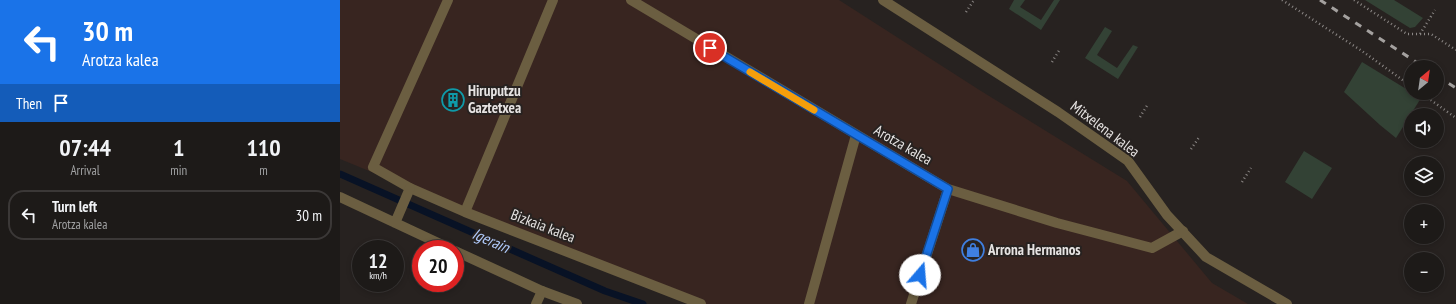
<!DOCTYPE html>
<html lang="en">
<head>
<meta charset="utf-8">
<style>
	body { margin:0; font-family:"PT Sans Narrow",sans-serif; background:#2a2725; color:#f1f3f6; height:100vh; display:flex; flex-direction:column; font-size:15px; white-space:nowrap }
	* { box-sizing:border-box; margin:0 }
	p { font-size:13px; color:#a0a1a2 }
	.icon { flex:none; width:22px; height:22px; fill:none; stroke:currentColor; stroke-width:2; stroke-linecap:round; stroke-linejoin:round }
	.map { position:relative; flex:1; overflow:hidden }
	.drawer { display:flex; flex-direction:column; background:#1d1a18; width:340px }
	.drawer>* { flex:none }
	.top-card { background:#1a73e8; color:#fff; overflow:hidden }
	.needle { width:26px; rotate:29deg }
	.tools { position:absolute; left:1064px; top:60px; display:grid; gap:8px }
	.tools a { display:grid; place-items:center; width:40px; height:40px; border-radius:50%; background:#1d1a18; box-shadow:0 2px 6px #0003,0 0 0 1px #3b3837; font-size:20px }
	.speed { position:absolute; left:12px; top:240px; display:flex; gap:8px; font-size:20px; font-weight:700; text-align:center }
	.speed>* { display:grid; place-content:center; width:52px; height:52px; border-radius:50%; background:#1d1a18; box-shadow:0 2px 6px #0003,0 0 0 1px #3b3837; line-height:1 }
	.speed small { font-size:10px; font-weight:400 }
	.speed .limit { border:6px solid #d22; background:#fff; color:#111 }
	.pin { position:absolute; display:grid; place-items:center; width:34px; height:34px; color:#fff; margin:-17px; border:2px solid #fff; border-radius:50%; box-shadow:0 1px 4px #0007 }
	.me { position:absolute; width:44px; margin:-22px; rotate:18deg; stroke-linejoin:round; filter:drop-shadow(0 0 3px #0008) }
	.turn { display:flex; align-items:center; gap:14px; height:84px; padding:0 16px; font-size:18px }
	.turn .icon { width:52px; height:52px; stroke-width:2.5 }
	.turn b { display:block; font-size:28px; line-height:34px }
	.then { display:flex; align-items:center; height:38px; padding:0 16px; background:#0003; gap:8px; font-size:15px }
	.eta { display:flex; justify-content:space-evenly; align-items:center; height:68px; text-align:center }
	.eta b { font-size:24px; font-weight:700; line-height:28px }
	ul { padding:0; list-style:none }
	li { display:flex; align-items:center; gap:12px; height:50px; margin:0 8px 6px; padding:0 8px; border:2px solid #3b3837; border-radius:16px }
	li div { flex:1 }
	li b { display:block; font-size:15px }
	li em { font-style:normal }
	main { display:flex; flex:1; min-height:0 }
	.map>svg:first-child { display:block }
	.industrial { fill:#382520 }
	.green { fill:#334235 }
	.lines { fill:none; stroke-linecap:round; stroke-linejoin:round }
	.stream { stroke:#081225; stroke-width:7 }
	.path { stroke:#8b8785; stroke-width:2.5; stroke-dasharray:1 3; stroke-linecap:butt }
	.lane { stroke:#6b5e41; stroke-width:10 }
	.street { stroke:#6b5e41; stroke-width:10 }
	.rail { stroke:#a4a19f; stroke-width:3; stroke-dasharray:7 7; stroke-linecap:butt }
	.route-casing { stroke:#114b97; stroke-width:10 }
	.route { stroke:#1a73e8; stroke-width:7 }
	.slow { stroke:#f59e0b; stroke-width:7 }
	.labels { text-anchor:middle; stroke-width:4; stroke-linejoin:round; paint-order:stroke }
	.poi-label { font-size:15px; font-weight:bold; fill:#e6e3e2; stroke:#272220; text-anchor:start }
	.street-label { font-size:15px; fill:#e6e3e2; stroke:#272220 }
	.water-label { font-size:16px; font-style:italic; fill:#b0cafa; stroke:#272220 }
</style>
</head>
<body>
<main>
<section class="drawer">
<div class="top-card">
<div class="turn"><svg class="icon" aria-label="left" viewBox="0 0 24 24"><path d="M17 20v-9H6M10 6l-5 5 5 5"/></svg><div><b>30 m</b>Arotza kalea</div></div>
<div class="then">Then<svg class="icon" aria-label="arrive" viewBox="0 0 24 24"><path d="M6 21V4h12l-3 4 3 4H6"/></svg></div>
</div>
<div class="eta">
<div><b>07:44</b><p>Arrival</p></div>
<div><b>1</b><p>min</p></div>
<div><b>110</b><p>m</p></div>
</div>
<ul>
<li><svg class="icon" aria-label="left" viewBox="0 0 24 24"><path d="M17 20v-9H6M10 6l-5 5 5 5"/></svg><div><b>Turn left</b><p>Arotza kalea</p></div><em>30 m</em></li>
</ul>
</section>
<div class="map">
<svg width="1116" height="304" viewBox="0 0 1116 304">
	<rect width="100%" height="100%" fill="#272220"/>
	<path class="industrial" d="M0 0H499L641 91 787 181 872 283 908 304H353L0 159Z"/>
	<path class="green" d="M674 0H685L680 7 701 20 714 0H720L701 30 669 9Z
		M1025 0H1054L1083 18 1075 27 1070 28Z
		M765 27 772 31 757 55 777 68 793 45 798 47 778 79 745 58Z
		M1022 62 1081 98 1056 138 1040 125 1004 92Z
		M964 151 992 168 972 199 945 182Z"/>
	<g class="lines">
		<path class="stream" d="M0 174 265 291 303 304"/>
		<path class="path" d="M942 0 1022 51 1071 86
			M1014 0 1067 34H1091L1116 50
			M626 12 634 0
			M1080 34 1095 10
			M712 62 720 49
			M1081 93 1116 118
			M800 117 808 104
			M851 149 860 136
			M902 182 911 168"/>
		<path class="lane" d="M108 0 33 167 70 188 125 212 361 304
			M291 0 608 189 717 223 812 248 843 231
			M125 212 213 0
			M196 304 202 291
			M469 304 516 135
			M571 304 608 189"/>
		<path class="street" d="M543 0 718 112 788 161 827 215 866 257 947 304
			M0 197 111 249
			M55 223 70 188
			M115 251 202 291 237 304"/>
		<path class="rail" d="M980 0 1084 67
			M1097 76 1116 88"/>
	</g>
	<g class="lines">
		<g class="route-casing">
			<path id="route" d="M370 48 608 189 580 275"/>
		</g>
		<use href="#route" class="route"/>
		<path class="slow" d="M410 72 474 110"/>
	</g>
	<defs>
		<g id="building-ring" transform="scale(1.15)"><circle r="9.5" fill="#272220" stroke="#0f9aa8" stroke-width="1.5"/><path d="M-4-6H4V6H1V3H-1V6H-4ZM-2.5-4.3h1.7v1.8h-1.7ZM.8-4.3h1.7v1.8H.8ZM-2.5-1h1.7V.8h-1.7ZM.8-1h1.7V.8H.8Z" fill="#0f9aa8"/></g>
		<g id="shop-ring" transform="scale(1.15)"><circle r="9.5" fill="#272220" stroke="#3f7fe0" stroke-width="1.5"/><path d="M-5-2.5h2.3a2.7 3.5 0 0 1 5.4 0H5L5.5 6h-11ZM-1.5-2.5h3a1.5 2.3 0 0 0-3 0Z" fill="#3f7fe0"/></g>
	</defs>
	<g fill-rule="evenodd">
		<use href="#building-ring" x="113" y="100"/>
		<use href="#shop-ring" x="633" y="250"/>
	</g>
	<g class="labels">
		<g class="poi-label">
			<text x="128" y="96">Hiruputzu<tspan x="128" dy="17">Gaztetxea</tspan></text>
			<text x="648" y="255">Arrona Hermanos</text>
		</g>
		<g class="street-label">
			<text transform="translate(765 129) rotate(37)" y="5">Mitxelena kalea</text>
			<text transform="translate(563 145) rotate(30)" y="5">Arotza kalea</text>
			<text transform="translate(203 226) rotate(21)" y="5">Bizkaia kalea</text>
		</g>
		<g class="water-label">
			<text transform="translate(151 240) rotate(24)" y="6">Igerain</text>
		</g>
	</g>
</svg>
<div class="tools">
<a><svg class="needle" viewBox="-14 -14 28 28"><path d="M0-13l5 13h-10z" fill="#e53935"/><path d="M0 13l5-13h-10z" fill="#a0a1a2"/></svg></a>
<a><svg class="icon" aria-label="sound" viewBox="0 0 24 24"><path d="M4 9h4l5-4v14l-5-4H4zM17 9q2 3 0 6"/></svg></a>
<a><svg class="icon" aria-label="layers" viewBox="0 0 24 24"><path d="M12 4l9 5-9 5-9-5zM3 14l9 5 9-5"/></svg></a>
<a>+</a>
<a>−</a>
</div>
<div class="speed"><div>12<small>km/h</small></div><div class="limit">20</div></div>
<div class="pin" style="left:370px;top:48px;background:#d93025"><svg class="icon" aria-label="arrive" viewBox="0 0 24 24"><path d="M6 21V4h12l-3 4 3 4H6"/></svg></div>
<svg class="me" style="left:580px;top:275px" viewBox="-20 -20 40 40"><circle r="19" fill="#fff"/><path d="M0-13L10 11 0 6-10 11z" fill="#1a73e8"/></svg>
</div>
</main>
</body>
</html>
